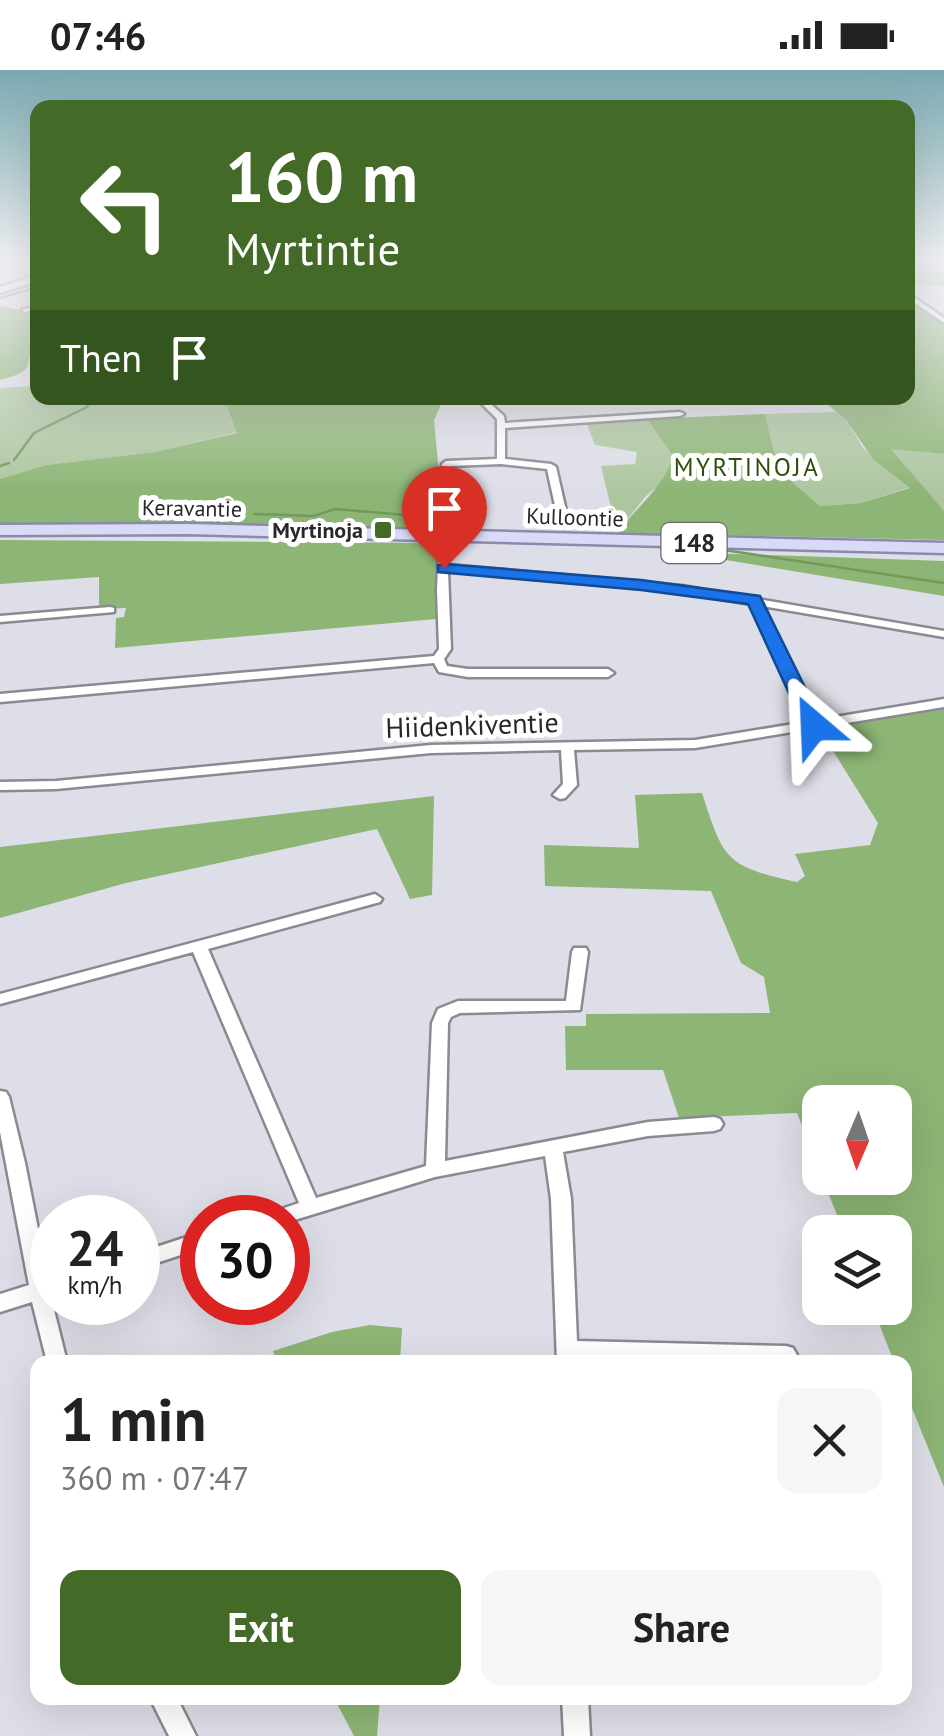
<!DOCTYPE html>
<html lang="en">
<head>
<meta charset="utf-8">
<style>
	body { margin:0; font-family:"PT Sans",sans-serif; background:#f6f6f6; color:#222; height:100vh; display:flex; flex-direction:column; font-size:38px; white-space:nowrap }
	* { box-sizing:border-box; margin:0 }
	p { font-size:32px; color:#767676 }
	.icon { flex:none; width:55px; height:55px; fill:none; stroke:currentColor; stroke-width:2; stroke-linecap:round; stroke-linejoin:round }
	.map { position:relative; flex:1; overflow:hidden }
	.side { position:absolute; left:30px; top:1285px; width:882px; height:350px; display:flex; flex-direction:column; background:#fff; border-radius:20px; box-shadow:0 10px 40px #0002 }
	.side>* { flex:none }
	.hud { position:absolute; left:30px; top:30px; width:885px; height:305px; border-radius:20px; box-shadow:0 10px 40px #0002; background:#436b27; color:#fff; overflow:hidden }
	.needle { width:65px; rotate:182deg }
	.tools { position:absolute; left:802px; top:1015px; display:grid; gap:20px }
	.tools a { display:grid; place-items:center; width:110px; height:110px; border-radius:20px; background:#fff; box-shadow:0 10px 40px #0002; font-size:50px }
	.speed { position:absolute; left:30px; top:1125px; display:flex; gap:20px; font-size:50px; font-weight:700; text-align:center }
	.speed>* { display:grid; place-content:center; width:130px; height:130px; border-radius:50%; background:#fff; box-shadow:0 10px 40px #0002; line-height:1 }
	.speed small { font-size:25px; font-weight:400 }
	.speed .limit { border:15px solid #d22; background:#fff; color:#111 }
	.pin { position:absolute; display:grid; place-items:center; width:85px; height:85px; color:#fff; margin:-102px -42px; border-radius:50% 50% 50% 0; rotate:-45deg; box-shadow:0 0 10px #0007 }
	.pin .icon { rotate:45deg }
	.me { position:absolute; width:110px; margin:-55px; rotate:334deg; stroke-linejoin:round; filter:drop-shadow(0 0 8px #0008) }
	.turn { display:flex; align-items:center; gap:35px; height:210px; padding:0 30px; font-size:45px }
	.turn .icon { width:130px; height:130px; stroke-width:2.5 }
	.turn b { display:block; font-size:70px; line-height:85px }
	.then { display:flex; align-items:center; height:95px; padding:0 30px; background:#0003; gap:20px; font-size:38px }
	.round { display:grid; place-items:center; flex:none; width:105px; height:105px; border-radius:20px; background:#f6f6f6 }
	.head { display:flex; align-items:center; justify-content:space-between; height:170px; padding:0 30px }
	h1 { font-size:60px; font-weight:700; line-height:75px }
	.action { display:flex; gap:20px; margin-top:auto; padding:20px 30px }
	.action a { flex:1; height:115px; border-radius:20px; background:#436b27; color:#fff; font-size:40px; font-weight:700; line-height:115px; text-align:center }
	.action a+a { background:#f6f6f6; color:#222 }
	.status { display:flex; justify-content:space-between; align-items:center; height:70px; padding:0 50px; background:#fff; direction:ltr }
	.status svg { height:28px; fill:currentColor }
	.map>svg:first-child { display:block }
	.green { fill:#adc69f }
	.forest { fill:#8db575 }
	.lines { fill:none; stroke-linecap:round; stroke-linejoin:round }
	.stream { stroke:#73995b; stroke-width:2.5 }
	.minor-casing { stroke:#898a92; stroke-width:5 }
	.tertiary-casing { stroke:#898a92; stroke-width:5 }
	.primary-casing { stroke:#8a8bab; stroke-width:5 }
	.minor { fill:#fff; fill-rule:evenodd }
	.tertiary { fill:#fff; fill-rule:evenodd }
	.primary { fill:#d9daf5; fill-rule:evenodd }
	.route { fill:#1a73e8; stroke:#114b97; stroke-width:2.5 }
	.poi-dot { fill:#436b27; stroke:#fff; stroke-width:4 }
	.labels { text-anchor:middle; stroke-width:10; stroke-linejoin:round; paint-order:stroke }
	.far-street-label { font-size:22px; fill:#28282c; stroke:#fff }
	.far-poi-label { font-size:22px; font-weight:bold; fill:#28282c; stroke:#fff; text-anchor:end }
	.far-neighbourhood-label { font-size:25px; letter-spacing:2.5px; fill:#2c4f0e; stroke:#fff }
	.shield { fill:#fff; stroke:#68686b; stroke-width:2.5 }
	.shield-label { font-size:25px; font-weight:bold; fill:#28282c }
	.street-label { font-size:28px; fill:#28282c; stroke:#fff }
</style>
</head>
<body>
<div class="status"><b>07:46</b><svg viewBox="0 0 49 12"><path d="M0 12V9h3v3zM5 12V6h3v6zM10 12V3h3v9zM15 12V0h3v12zM26 1h20v11H26zM47 4h2v5h-2z"/></svg></div>
<div class="map">
<svg width="944" height="1666" viewBox="0 0 944 1666">
	<rect width="100%" height="100%" fill="#dddee7"/>
	<path class="green" d="M37 316 38 328H224L238 362 154 382 46 395 0 409V318Z
		M836 342 846 350 863 378 911 417 861 433 820 436 777 400 765 344Z
		M647 349 673 386 666 409 645 427 617 463 601 396 635 394 637 382 595 375 586 352Z
		M890 378 944 384V441L941 439Z"/>
	<path class="forest" d="M908 190H944V216L908 213Z
		M908 229 944 255V384L891 379 944 441V470L617 463C637 437 664 417 673 386L647 349 765 344 778 400 820 436 861 433 910 418 873 389 846 350 820 328H908Z
		M0 236 38 244 37 278 29 288C29 304 13 306 0 310Z
		M224 328H444L434 350 444 456 438 459 0 456V409L46 395 154 382 237 363Z
		M0 470 439 473 436 549 115 578 116 548 124 547 126 538 99 539V507L0 514Z
		M677 482 944 491V526Z
		M944 637V1417L905 1321V1292H894L873 1238H895V1162H844L822 1108H895V1032H820V1101L797 1043 679 1048 663 1000H566L565 956H586V944L770 943 764 907 741 893 711 821 545 816 544 775 639 778 635 725 702 723C724 791 726 796 797 812L805 806 795 784 870 775 878 753 820 660Z
		M434 726 432 825 410 829 377 759 126 813 0 848V777Z
		M370 1255 402 1258 400 1292H277L273 1281 332 1262Z
		M334 1628H380L377 1666H354Z"/>
	<g class="lines">
		<path class="stream" d="M0 228 38 217
			M14 390 34 363 87 337 92 328
			M0 396 9 393
			M254 444 314 446 335 439 405 445
			M724 480 944 513"/>
		<g class="minor-casing">
			<path id="minor" d="M0 192H38V196H0Z
				M908 223 944 248V253L908 228Z
				M38 235V239L25 242 22 240Z
				M476 328H484L504 346 505 353 680 342 684 344 680 346 505 358V389L551 394 556 397 569 454 564 457 559 454 547 399 501 394 450 396 448 495 682 516 944 561V567L762 536 817 650 944 629V637L695 678 574 680 577 715 565 728 560 729 553 725 563 714 561 680 431 683 56 719 0 720V712L56 711 431 675 695 670 806 652 750 534 682 522 448 501 451 579 444 589 447 596 468 599H608L614 603 608 607H468L439 602 434 593 0 632V624L434 586 439 579 437 520 442 394 446 391 497 389V349Z
				M110 537 114 538V542L0 552V546Z
				M375 824 382 829 380 832 208 879 316 1128 426 1096 432 953 438 939 458 931H566L572 882 574 878H586L588 882 580 940 460 943 451 947 448 953 445 1091 648 1052 714 1047 720 1049 723 1054 720 1059 714 1061 648 1066 563 1082 571 1129 577 1271 786 1276 793 1278 797 1285 793 1292 578 1289 577 1292H557L551 1129 545 1086 435 1107 288 1152V1148H267L269 1143 299 1133 193 882 0 934V924Z
				M0 1021 6 1022 9 1027 25 1093 48 1210 52 1209V1232L67 1292H47L32 1232 0 1242V1224L29 1215 0 1062Z
				M202 1162V1178L138 1199V1183Z
				M150 1628H177L196 1666H169Z
				M562 1628H588L590 1666H564Z"/>
		</g>
		<g class="tertiary-casing">
			<path id="tertiary" d="M35 206H38V211L0 223V217Z"/>
		</g>
		<g class="primary-casing">
			<path id="primary" d="M188 454 944 473V483L188 464 0 465V455Z"/>
		</g>
		<use href="#minor" class="minor"/>
		<use href="#tertiary" class="tertiary"/>
		<use href="#primary" class="primary"/>
	</g>
	<linearGradient id="sky" x2="0" y2="1"><stop stop-color="#79a9b0"/><stop offset="0.45" stop-color="#f0f0f4"/><stop offset="1" stop-color="#f0f0f4" stop-opacity="0"/></linearGradient>
	<rect width="944" height="423" fill="url(#sky)"/>
	<path class="route" d="M444 494 641 510 760 526 824 656 814 661 804 656 748 534 641 520 438 502V495Z"/>
	<rect class="poi-dot" x="373" y="450" width="20" height="20" rx="5"/>
	<g class="labels">
		<g class="far-street-label">
			<text transform="translate(192 438) rotate(1)" y="8">Keravantie</text>
			<text transform="translate(575 447) rotate(2)" y="8">Kulloontie</text>
		</g>
		<g class="far-poi-label">
			<text x="363" y="468">Myrtinoja</text>
		</g>
		<g class="far-neighbourhood-label">
			<text x="747" y="406">MYRTINOJA</text>
		</g>
		<rect class="shield" x="661.5" y="453" width="65" height="40" rx="8"/>
		<g class="shield-label">
			<text x="694" y="482">148</text>
		</g>
		<g class="street-label">
			<text transform="translate(472 655) rotate(-2)" y="10">Hiidenkiventie</text>
		</g>
	</g>
</svg>
<div class="tools">
<a><svg class="needle" viewBox="-14 -14 28 28"><path d="M0-13l5 13h-10z" fill="#e53935"/><path d="M0 13l5-13h-10z" fill="#767676"/></svg></a>
<a><svg class="icon" aria-label="layers" viewBox="0 0 24 24"><path d="M12 4l9 5-9 5-9-5zM3 14l9 5 9-5"/></svg></a>
</div>
<div class="speed"><div>24<small>km/h</small></div><div class="limit">30</div></div>
<div class="pin" style="left:444px;top:498px;background:#d93025"><svg class="icon" aria-label="arrive" viewBox="0 0 24 24"><path d="M6 21V4h12l-3 4 3 4H6"/></svg></div>
<svg class="me" style="left:814px;top:656px" viewBox="-20 -20 40 40"><path d="M0-17L14 15 0 8-14 15z" fill="#1a73e8" stroke="#fff" stroke-width="4"/></svg>
<div class="hud">
<div class="turn"><svg class="icon" aria-label="left" viewBox="0 0 24 24"><path d="M17 20v-9H6M10 6l-5 5 5 5"/></svg><div><b>160 m</b>Myrtintie</div></div>
<div class="then">Then<svg class="icon" aria-label="arrive" viewBox="0 0 24 24"><path d="M6 21V4h12l-3 4 3 4H6"/></svg></div>
</div>
<section class="side">
<div class="head"><div><h1>1 min</h1><p>360 m · 07:47</p></div><a class="round"><svg class="icon" aria-label="close" viewBox="0 0 24 24"><path d="M6 6l12 12M18 6L6 18"/></svg></a></div>
<div class="action"><a>Exit</a><a>Share</a></div>
</section>
</div>
</body>
</html>
